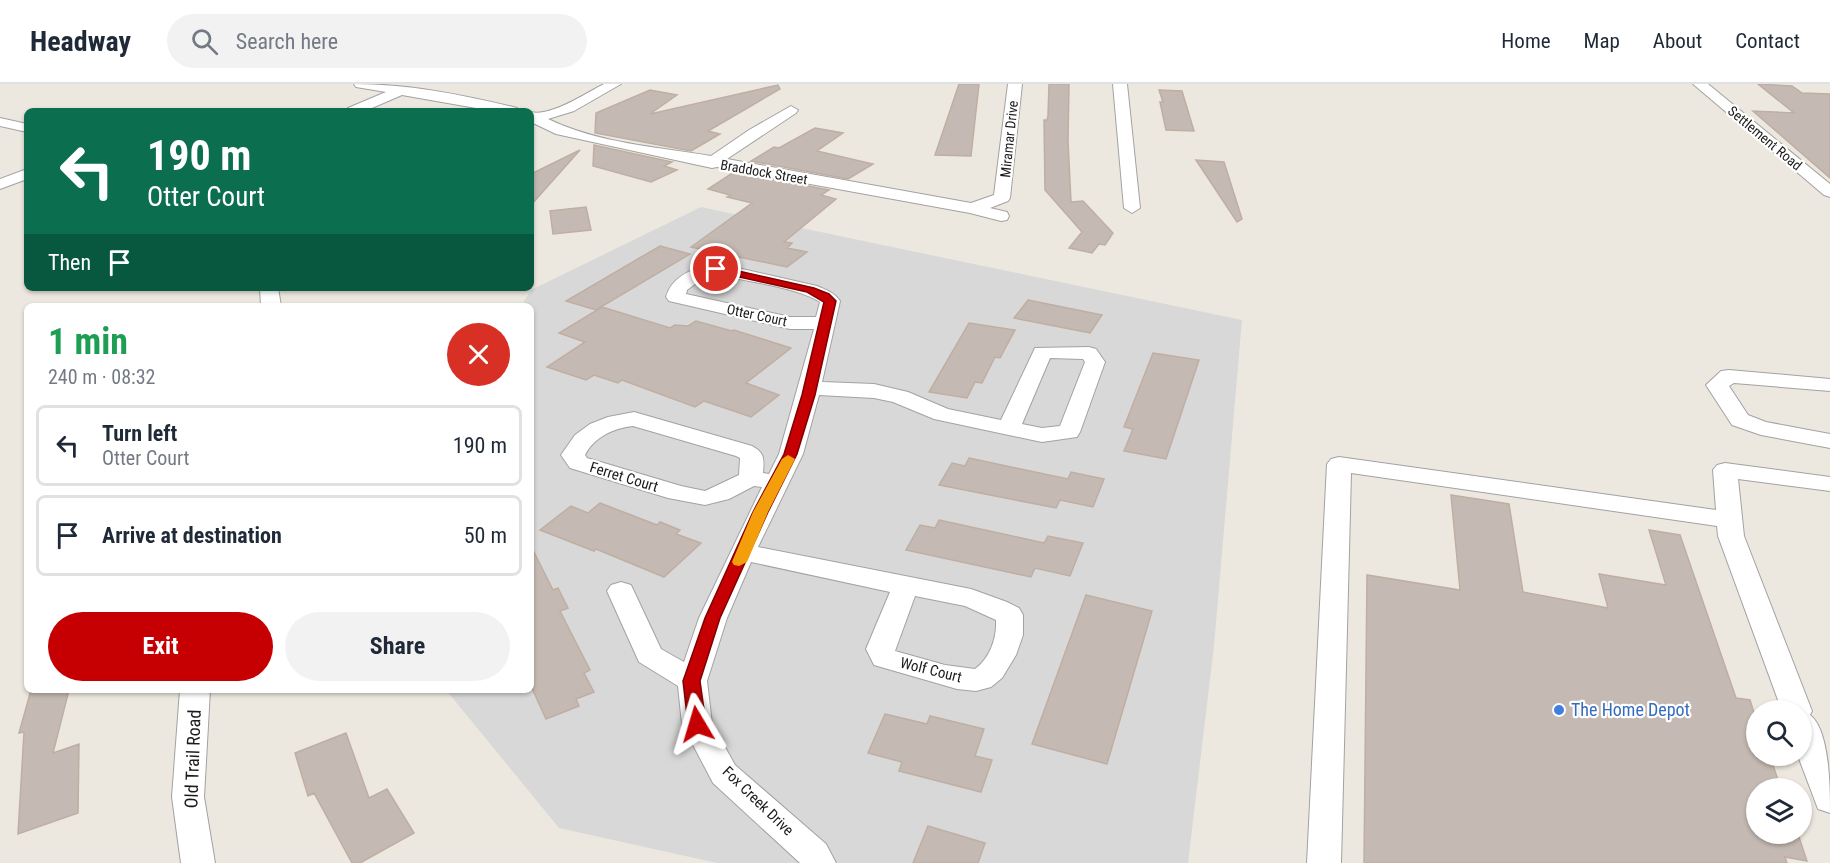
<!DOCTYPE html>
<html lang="en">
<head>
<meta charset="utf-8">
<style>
	body { margin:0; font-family:"Roboto Condensed",sans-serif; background:#f2f2f3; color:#1f2937; height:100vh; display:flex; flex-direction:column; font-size:22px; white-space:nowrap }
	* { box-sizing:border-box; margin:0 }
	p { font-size:20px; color:#747a83 }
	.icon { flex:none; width:33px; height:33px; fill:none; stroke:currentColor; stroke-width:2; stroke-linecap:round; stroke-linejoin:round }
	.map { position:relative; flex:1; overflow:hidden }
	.sheet { position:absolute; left:24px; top:219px; width:510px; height:390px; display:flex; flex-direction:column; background:#fff; border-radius:9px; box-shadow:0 2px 4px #0004 }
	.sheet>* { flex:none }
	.hud { position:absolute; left:24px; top:24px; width:510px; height:183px; border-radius:9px; box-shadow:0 2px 4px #0004; background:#0b6e4f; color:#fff; overflow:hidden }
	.controls { position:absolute; left:1746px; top:616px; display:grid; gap:12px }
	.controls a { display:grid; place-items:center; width:66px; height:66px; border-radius:50%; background:#fff; box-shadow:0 2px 4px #0004; font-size:30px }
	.pin { position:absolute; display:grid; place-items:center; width:51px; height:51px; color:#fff; margin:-26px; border:3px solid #fff; border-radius:50%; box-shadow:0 2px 6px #0007 }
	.me { position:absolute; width:66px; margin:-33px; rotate:353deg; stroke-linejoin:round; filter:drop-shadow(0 0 4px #0008) }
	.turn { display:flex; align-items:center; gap:21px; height:126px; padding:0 24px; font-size:27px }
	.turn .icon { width:78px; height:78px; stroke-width:2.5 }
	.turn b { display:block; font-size:42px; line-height:51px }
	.then { display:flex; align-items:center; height:57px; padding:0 24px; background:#0003; gap:12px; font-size:22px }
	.round { display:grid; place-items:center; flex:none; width:63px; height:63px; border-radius:32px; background:#f2f2f3 }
	.head { display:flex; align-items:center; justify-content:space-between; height:102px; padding:0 24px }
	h1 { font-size:36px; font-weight:700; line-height:45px; color:#1e9e55 }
	.cta { display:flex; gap:12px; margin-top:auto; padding:12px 24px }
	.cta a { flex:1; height:69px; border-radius:36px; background:#c60002; color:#fff; font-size:24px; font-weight:700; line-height:69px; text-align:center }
	.cta a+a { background:#f2f2f3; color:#1f2937 }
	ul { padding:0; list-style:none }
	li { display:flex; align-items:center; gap:18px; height:81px; margin:0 12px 9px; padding:0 12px; border:3px solid #e0e1e3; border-radius:9px }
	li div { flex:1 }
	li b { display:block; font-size:22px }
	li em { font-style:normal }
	header { display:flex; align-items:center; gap:36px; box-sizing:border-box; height:84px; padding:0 30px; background:#fff; border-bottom:2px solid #e0e1e3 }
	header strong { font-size:28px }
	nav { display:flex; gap:33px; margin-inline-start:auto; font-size:21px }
	.search { width:420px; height:54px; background:#f2f2f3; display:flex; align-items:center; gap:15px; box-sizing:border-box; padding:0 21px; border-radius:33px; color:#747a83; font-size:22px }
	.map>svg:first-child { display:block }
	.residential { fill:#d9d8d8 }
	.building { fill:#c5bab3; stroke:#bfaea1; stroke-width:1.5 }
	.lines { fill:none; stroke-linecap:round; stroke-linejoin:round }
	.minor-casing { stroke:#a2a2a2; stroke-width:2 }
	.minor { fill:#fff; fill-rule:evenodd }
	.route { fill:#c60002; stroke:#810001; stroke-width:1.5 }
	.slow { fill:#f59e0b }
	.shop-dot { fill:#3f7fe0; stroke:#fff; stroke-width:2 }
	.labels { text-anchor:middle; stroke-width:4.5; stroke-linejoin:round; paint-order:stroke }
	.far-street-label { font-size:14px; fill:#1b1b1b; stroke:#fff }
	.street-label { font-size:15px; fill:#1b1b1b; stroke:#fff }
	.near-shop-label { font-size:18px; fill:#366cbe; stroke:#fff; text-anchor:start }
	.near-street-label { font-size:18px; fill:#1b1b1b; stroke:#fff }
</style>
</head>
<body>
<header>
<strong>Headway</strong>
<div class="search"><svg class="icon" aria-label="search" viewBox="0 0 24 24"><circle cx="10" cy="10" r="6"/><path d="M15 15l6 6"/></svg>Search here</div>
<nav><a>Home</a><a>Map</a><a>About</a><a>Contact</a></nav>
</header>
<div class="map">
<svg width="1830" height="779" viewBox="0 0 1830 779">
	<rect width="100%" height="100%" fill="#ede8df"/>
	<path class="residential" d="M701 123 1242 236 1214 562 1188 779H717L559 744 446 606H531V222H521L531 206Z"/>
	<path class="building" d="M959 0H979L971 72 935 71Z
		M1049 0H1069L1068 57 1071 118 1083 117 1113 149 1105 161 1099 160 1092 169 1069 164 1082 148 1045 106 1044 36H1047L1048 32Z
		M1758 0 1792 2 1802 9 1830 10V94L1753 27 1794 29Z
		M778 1 780 5 708 47 720 50 691 67 595 49 596 29 650 6 677 11 650 30Z
		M1159 6 1182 7 1194 47 1166 46 1160 18H1163Z
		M815 44 843 49 817 67 873 80 848 95 751 77 774 63 779 64Z
		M594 61 672 78 664 82 677 86 651 98 593 82Z
		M580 66 531 121V90Z
		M1196 76 1224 78 1242 135 1237 138Z
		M734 88 829 106 821 111 836 115 784 158 792 159 787 164 807 168 787 183 691 163 752 119 727 113 730 111 708 105Z
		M586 123 591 146 553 150 550 127Z
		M660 162 690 170 596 226 566 217Z
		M1028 216 1102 231 1090 249 1014 234Z
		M602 223 670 244 675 241 688 242 696 237 732 247 734 246 791 264 746 299 779 311 751 333 704 317 695 323 622 296 618 299 594 291 586 296 547 283 585 258 559 249Z
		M969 239 1015 246 1000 274 995 273 982 299 975 298 967 314 929 308Z
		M1153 269 1199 276 1166 375 1124 367 1133 345 1124 343Z
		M969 374 1068 395 1071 388 1104 395 1093 423 1060 416 1056 424 939 401 952 379 965 382Z
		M1451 411 1509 420 1523 508 1608 524 1599 490 1666 501 1649 446 1680 451 1736 614 1750 616 1756 635V672H1770L1781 705H1756V750H1798L1807 777 1785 773 1787 779H1364L1367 491 1460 506Z
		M600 419 657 441 660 438 680 446 676 450 701 459 664 493 596 465 594 467 540 446 571 422 588 429Z
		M939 436 1044 459 1048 452 1083 459 1070 492 1035 484 1031 493 906 466 920 441 935 444Z
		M531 462 553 506 558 504 568 524 560 527 590 586 584 589 594 608 576 615 579 622 546 635 531 602Z
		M1086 511 1152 527 1107 680 1032 660Z
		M31 606H69L53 669 79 660 78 729 18 750 24 648 19 649Z
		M885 630 927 640 930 632 984 645 975 672 992 676 981 708 899 687 902 678 868 669Z
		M346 649 369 714 387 705 414 749 360 779H352L314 709 308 712 295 669Z
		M928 742 985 759 978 779H913Z"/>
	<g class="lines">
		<g class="minor-casing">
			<path id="minor" d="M354 0C409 0 464 11 517 24L519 27H493L402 11 365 27H346L348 24 386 8 356 3Z
				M604 0H621L574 27 548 35C597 59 658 63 711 72L749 46 791 22 798 26 796 29 727 75 971 119 994 111 1008 0H1022L1010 114 1008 117 990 124 1007 128 1009 132 1007 136 1001 137 970 129 717 83 712 84 556 50 531 38V28C551 33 586 9 604 0Z
				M1113 0H1127L1140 124 1132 129 1124 124Z
				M1693 0H1708L1830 100V113L1824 111Z
				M0 34 27 40V48L0 42Z
				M27 85V95L0 105V95Z
				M716 179 817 202C826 206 834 208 840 217L822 298 874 300 908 308 948 325 1001 336 1035 264 1089 263 1096 265 1105 278 1080 348 1077 353 1042 358 934 335 893 318 874 314 819 311 803 370 758 463 971 505 1007 518 1019 524 1023 531V551L1016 571 1002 594 991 603 976 607 957 605 874 581 866 565 890 508 751 478 727 534 707 597 712 640 735 681 826 760 836 779H800L713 699 682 640 678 602 639 578 607 507 611 501 621 498 631 501 661 565 684 578 699 534 762 403 754 402 729 415 705 421 668 414 570 384 561 371 575 351 590 340 608 333 634 328 752 362C765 369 764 375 763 389L769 390 779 370 814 245H790L669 217 666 213C672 191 696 183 716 179ZM716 191C742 196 800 204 820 218L816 233H790L686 210 687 206 706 192ZM1050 274 1083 275 1085 278 1060 342 1042 344 1022 340ZM633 342 736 372 740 374 739 391 705 407 681 402 587 374 585 371C594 353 614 344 633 342ZM915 512 965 522 996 536C997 554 990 574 975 585L945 581 895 567Z
				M260 204H278L281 222H261Z
				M1729 286 1830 295V307L1734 299 1729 302 1748 331 1766 338 1830 350V364L1761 351 1732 341 1706 301 1721 287Z
				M1339 373 1716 426 1713 386 1717 381 1725 379 1830 393V407L1738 395 1744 452 1812 627 1810 631C1830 646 1830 705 1830 729L1818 725 1798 672H1802V627H1782L1718 452 1717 442 1351 389 1341 779H1307L1327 380 1331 375Z
				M180 606H210L204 713 215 779H181L172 713Z"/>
		</g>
		<use href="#minor" class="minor"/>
	</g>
	<path class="route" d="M716 182 814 204 829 210 836 217 815 311 797 370 768 428 720 534 700 597 706 640 703 645 697 647 691 645 688 640 683 597 705 534 753 428 784 370 802 311 824 218 807 208 713 187 711 185Z"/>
	<path class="slow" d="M788 371 795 375 768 428 747 478 739 482 734 481 732 478 753 428 782 375Z"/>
	<circle class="shop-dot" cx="1559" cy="626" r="6"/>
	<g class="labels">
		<g class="far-street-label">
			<text transform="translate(1765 54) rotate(40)" y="5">Settlement Road</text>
			<text transform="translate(1009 55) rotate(-84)" y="5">Miramar Drive</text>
			<text transform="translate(764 88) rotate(10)" y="5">Braddock Street</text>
			<text transform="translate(757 231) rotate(12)" y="5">Otter Court</text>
		</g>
		<g class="street-label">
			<text transform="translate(624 393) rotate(17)" y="5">Ferret Court</text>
			<text transform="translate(931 586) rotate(14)" y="5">Wolf Court</text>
			<text transform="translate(758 717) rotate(44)" y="5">Fox Creek Drive</text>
		</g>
		<g class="near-shop-label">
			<text x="1571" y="632">The Home Depot</text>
		</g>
		<g class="near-street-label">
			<text transform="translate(193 675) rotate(-88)" y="6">Old Trail Road</text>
		</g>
	</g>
</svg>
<div class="controls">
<a><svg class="icon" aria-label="search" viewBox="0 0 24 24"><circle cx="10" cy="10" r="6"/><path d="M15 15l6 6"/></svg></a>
<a><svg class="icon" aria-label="layers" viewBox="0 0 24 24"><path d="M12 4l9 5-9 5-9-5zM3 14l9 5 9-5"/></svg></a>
</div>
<div class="pin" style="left:716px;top:185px;background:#d93025"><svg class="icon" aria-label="arrive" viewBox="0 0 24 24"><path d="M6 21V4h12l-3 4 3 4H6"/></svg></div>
<svg class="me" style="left:697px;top:640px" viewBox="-20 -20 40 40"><path d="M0-17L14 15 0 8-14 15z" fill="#c60002" stroke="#fff" stroke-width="4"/></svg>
<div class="hud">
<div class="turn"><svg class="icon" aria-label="left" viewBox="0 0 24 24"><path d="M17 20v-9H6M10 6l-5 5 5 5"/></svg><div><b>190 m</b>Otter Court</div></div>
<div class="then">Then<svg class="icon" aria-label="arrive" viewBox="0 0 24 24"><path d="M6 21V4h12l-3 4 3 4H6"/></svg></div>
</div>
<section class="sheet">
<div class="head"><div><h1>1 min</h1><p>240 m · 08:32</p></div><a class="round" style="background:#d93025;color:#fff"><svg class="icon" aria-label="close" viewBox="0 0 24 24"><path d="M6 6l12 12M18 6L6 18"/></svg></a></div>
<ul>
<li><svg class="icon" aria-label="left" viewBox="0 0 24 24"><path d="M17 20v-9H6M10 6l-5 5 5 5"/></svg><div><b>Turn left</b><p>Otter Court</p></div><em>190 m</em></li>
<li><svg class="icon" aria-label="arrive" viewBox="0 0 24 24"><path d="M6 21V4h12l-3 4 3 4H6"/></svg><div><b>Arrive at destination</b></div><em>50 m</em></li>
</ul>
<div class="cta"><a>Exit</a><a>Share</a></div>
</section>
</div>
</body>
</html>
